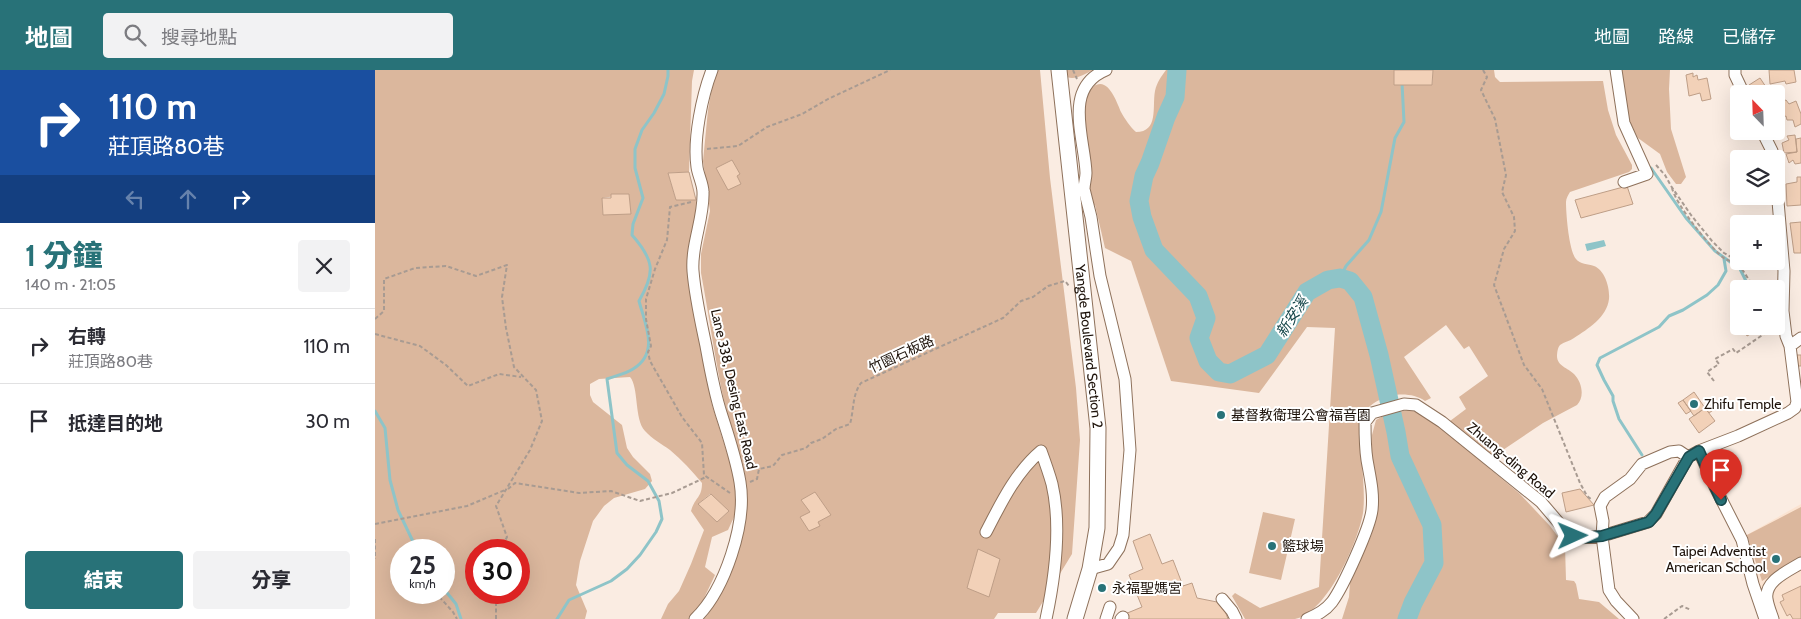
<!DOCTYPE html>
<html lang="zh-TW">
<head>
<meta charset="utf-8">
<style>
	body { margin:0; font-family:Cabin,"Noto Sans TC",sans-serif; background:#f2f2f3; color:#2b2b33; height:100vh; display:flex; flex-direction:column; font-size:19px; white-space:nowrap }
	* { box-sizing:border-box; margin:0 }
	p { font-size:16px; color:#7c7c81 }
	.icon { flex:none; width:28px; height:28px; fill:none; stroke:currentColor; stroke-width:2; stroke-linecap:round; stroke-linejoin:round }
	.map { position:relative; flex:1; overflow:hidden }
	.panel { display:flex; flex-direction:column; background:#fff; width:375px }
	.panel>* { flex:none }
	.banner { background:#1a4fa0; color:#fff; overflow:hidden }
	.needle { width:32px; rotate:337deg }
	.buttons { position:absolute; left:1355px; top:15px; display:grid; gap:10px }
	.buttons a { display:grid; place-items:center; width:55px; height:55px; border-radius:5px; background:#fff; box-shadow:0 5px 20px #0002; font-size:25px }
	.speed { position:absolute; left:15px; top:469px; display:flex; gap:10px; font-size:25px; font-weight:700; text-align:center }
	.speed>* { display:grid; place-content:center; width:65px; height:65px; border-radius:50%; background:#fff; box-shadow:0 5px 20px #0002; line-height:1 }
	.speed small { font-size:12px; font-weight:400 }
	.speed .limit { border:8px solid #d22; background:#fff; color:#111 }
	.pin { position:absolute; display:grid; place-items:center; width:42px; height:42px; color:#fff; margin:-51px -21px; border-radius:50% 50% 50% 0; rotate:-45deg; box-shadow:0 0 5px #0007 }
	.pin .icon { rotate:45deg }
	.me { position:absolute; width:55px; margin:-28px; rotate:89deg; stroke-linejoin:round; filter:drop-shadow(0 0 4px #0008) }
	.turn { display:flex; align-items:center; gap:18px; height:105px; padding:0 25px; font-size:22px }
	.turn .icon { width:65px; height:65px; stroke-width:2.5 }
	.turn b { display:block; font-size:35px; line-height:42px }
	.lanes { display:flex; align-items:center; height:48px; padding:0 25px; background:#0003; justify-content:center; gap:25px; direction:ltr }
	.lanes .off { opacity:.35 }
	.round { display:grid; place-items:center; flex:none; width:52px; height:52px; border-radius:5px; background:#f2f2f3 }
	.headline { display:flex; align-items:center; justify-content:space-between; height:85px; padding:0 25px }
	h1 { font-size:30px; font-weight:800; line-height:38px; color:#287278 }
	.action { display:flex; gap:10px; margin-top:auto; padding:10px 25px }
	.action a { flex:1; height:58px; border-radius:5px; background:#287278; color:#fff; font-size:20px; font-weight:800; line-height:58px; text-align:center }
	.action a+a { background:#f2f2f3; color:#2b2b33 }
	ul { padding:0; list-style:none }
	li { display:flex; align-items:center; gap:15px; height:75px; padding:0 25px; border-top:1px solid #e1e1e2 }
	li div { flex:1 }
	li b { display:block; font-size:19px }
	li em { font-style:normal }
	header { display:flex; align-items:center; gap:30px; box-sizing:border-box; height:70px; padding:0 25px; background:#287278; color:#fff }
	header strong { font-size:24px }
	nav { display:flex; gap:28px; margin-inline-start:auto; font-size:18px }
	.search { width:350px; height:45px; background:#f2f2f3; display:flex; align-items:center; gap:12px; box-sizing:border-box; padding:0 18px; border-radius:5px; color:#7c7c81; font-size:19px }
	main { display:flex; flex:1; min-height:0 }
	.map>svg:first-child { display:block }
	.built { fill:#fbe3d1 }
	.green { fill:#dbb79d; fill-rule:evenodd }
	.water { fill:#8ec4c8 }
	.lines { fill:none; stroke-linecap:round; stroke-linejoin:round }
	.stream { stroke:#8ec4c8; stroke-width:3 }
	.river { stroke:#8ec4c8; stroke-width:19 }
	.building { fill:#f2d1b8; stroke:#be9e87 }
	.minor-casing { stroke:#8e715b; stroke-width:13 }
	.major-casing { stroke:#8e715b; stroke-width:17 }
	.path { stroke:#a89b92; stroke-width:2; stroke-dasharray:4 2.5; stroke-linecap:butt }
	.minor { stroke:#fff; stroke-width:11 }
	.major { stroke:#fff; stroke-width:15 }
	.route-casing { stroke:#1a4a4e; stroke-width:12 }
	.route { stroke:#287278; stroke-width:9 }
	.poi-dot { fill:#287278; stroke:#fff; stroke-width:2 }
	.labels { text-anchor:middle; stroke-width:4; stroke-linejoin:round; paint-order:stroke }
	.street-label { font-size:14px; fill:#1d120a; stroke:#fff }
	.poi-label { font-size:14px; fill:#1d120a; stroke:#fff; text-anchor:start }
	.water-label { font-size:15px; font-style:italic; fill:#144549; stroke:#fff }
</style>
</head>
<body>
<header>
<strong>地圖</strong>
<div class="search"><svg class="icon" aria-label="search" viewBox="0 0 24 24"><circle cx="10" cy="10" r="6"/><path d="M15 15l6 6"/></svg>搜尋地點</div>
<nav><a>地圖</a><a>路線</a><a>已儲存</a></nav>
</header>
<main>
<section class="panel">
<div class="banner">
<div class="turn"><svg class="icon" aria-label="right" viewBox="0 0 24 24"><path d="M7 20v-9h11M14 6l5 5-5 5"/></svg><div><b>110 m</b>莊頂路80巷</div></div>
<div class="lanes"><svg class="icon off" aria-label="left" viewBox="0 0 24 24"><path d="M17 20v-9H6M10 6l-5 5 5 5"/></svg><svg class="icon off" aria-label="ahead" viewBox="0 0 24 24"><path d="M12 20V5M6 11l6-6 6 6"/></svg><svg class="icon" aria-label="right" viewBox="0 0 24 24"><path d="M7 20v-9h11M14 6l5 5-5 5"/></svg></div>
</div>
<div class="headline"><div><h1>1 分鐘</h1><p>140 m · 21:05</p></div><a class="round"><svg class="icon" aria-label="close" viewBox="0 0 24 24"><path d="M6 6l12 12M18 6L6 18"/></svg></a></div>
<ul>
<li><svg class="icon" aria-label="right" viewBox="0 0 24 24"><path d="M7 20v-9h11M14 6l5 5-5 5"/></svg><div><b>右轉</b><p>莊頂路80巷</p></div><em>110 m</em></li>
<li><svg class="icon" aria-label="arrive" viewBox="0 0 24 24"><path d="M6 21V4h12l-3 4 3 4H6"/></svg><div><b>抵達目的地</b></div><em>30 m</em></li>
</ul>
<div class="action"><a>結束</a><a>分享</a></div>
</section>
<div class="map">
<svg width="1426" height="549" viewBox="0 0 1426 549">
	<rect width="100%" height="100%" fill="#faece2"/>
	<path class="built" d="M1426 434V549H1393L1368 467Z"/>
	<path class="green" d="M0 0H319L317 11 314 102 293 103 301 130H321L318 238 337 335 361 412 360 445 353 460 337 467 330 497 340 505 323 541 314 549H286L293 534 304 521 316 494 329 460 316 441C320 427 327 428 327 413 317 401 307 390 295 380 287 374 277 369 270 361 259 349 264 317 255 307L224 309 215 314V325L218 332 247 355 252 378 258 387 275 404 277 411 270 419 239 428 229 436 218 451 205 491 201 515 212 541 210 549H0ZM254 124 255 144H228L227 128ZM335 424 354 441 342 452 323 434ZM26 480H69V522H26ZM101 480H144V522H101Z
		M340 0H665L675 108 701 318 705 370 697 484 661 543H623L619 549H329C348 530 371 459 372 432 374 398 356 364 349 331 340 289 334 246 326 203V184L335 141 328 91 333 40Z
		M687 0H718C708 5 698 12 688 5Z
		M791 0H1019V15H1057L1058 0H1119L1120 7 1125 12 1228 11 1233 40 1241 65 1257 95V99L1254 102 1195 122C1193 125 1191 129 1191 132 1191 144 1194 181 1201 189 1205 194 1213 194 1219 196 1230 200 1235 218 1234 229 1232 247 1213 259 1199 268 1195 271 1189 272 1185 275 1183 277 1182 282 1182 286 1182 296 1193 298 1199 304 1207 312 1210 327 1202 335L1168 353 1119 386 1115 387 1075 351 1091 339 1084 327 1113 306 1094 276 1089 279 1071 255 1029 287 1056 328 1050 331C1029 317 993 327 985 351 986 365 986 379 987 393 988 409 990 427 988 443 983 472 952 543 920 549 907 549 885 549 870 549L857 526 860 523 885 538 944 517 960 258 932 257 884 323 796 311 756 191 730 178 720 135 708 138V30C711 26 714 20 718 17 733 5 742 33 746 42 750 49 755 57 761 62 784 62 777 37 780 21 782 12 786 7 791 0Z
		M1247 0H1295L1294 19 1296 59 1311 107 1306 114H1301L1292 102 1285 84 1263 68 1250 43Z
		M1033 340 1044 342 1053 347 1145 424 1175 456 1190 476 1191 510 1199 511 1201 514 1204 529 1224 532 1244 549H967L974 527 975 512 996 466 1002 442 997 398V365L1001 350 1010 345Z
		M1426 437V487L1387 511 1372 465Z
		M888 442 920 449 906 510 874 503Z"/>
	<path class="water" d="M1229 170 1231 176 1212 181 1210 174Z"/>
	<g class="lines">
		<path class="stream" d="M1276 98 1311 148 1340 181 1365 199 1375 219
			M965 208 971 196 994 170 1006 142 1020 68 1029 52 1027 13
			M1389 256 1390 260
			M0 341 10 358 15 410 23 440 42 480
			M1267 385 1244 349 1238 331V326L1229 310 1222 295 1225 288 1284 257 1294 246 1308 240 1332 225 1343 215 1351 201 1349 189
			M69 519 81 534 86 549
			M182 549 194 530 236 511 252 499 265 485 281 462 287 449 284 431 273 411 252 395 242 383 232 309C240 306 250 304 258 299 285 283 270 254 264 231 281 202 279 190 257 165L258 154 268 128 260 98V79L267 60 279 43 289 24 293 6V0"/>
		<path class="river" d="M802 0 800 27 791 47 775 93 769 106 764 131 767 147 779 180 823 226 831 248 824 268 833 291 844 302 855 304 892 285 932 222 953 210 965 208 975 211 988 227 1004 285 1021 362 1025 386 1057 455 1059 493 1038 533 1032 549"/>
	</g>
	<path class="building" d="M1019 0H1058L1057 15H1019Z
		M1394 0H1419L1421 12 1411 14 1410 11 1395 14Z
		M1318 3V7L1322 5 1323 10 1332 8 1336 29 1327 31 1325 23 1314 26 1311 5Z
		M1385 8 1395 23 1394 24H1388L1386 21 1379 24 1374 15Z
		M1405 29 1406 32 1411 30 1414 34 1421 31 1426 44V54L1420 57 1418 50H1412L1411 46 1403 49 1401 30Z
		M1420 65 1422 82 1409 83 1407 73 1414 70 1412 66Z
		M1426 68V93L1420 94 1418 90 1414 93 1411 84 1422 82 1421 69Z
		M357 90 365 104 362 106 366 114 353 120 341 98Z
		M314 102 321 130H301L293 103Z
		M1422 107H1426V135L1412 136 1411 114 1422 112Z
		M1252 116 1258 134 1206 148 1200 130Z
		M236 124H254L256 144 228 145 227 128H236Z
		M1426 152V183H1419L1415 153Z
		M1367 256H1382L1384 259 1372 266Z
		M1421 285H1426V296H1422Z
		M1319 322 1330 338 1319 346 1308 330Z
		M1308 330 1316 341 1311 344 1303 333Z
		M1340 330 1344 336 1334 343 1330 338Z
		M1330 338 1340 351 1324 363 1314 349Z
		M1205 419 1219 435 1191 442 1187 423Z
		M440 422 456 445 443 452 445 456 434 461 425 447 435 442 426 430Z
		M336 424 354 441 342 452 323 434Z
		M775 464 787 494 798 490 808 516 817 513 822 528 842 532 849 538 853 549H752L750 544 767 537 754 505 768 499 758 471Z
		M603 479 625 489 614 527 592 518Z
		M1426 516V549H1418L1415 544 1412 546 1405 532 1409 530 1407 525Z"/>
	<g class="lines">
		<g class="minor-casing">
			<path id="minor" d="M1241 0 1249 53 1272 104 1249 112
				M1360 0V5L1369 24
				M1387 61 1397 81 1398 89
				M709 119 716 147 725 206 750 309 755 380 748 465 744 478 733 494 715 499
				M702 120 709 119C709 114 711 108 711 103 710 69 687 18 731 0
				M1415 276 1426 268
				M1324 381 1340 417 1367 470 1378 514 1390 549
				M611 462C626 433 641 402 666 381 670 392 674 403 677 414 687 457 680 507 671 549
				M847 529 857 541 861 549
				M320 549C350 520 372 453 365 412 361 388 353 365 346 343 339 321 335 298 331 276 326 252 320 226 318 201 316 174 329 149 328 122 328 114 323 105 322 97 318 69 327 26 337 0
				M731 549 735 537
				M746 549 748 547
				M932 549C942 545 950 541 957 532 968 517 995 458 997 440 999 423 995 407 992 390 990 377 990 364 990 352L997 343 1029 334 1041 335 1067 352 1166 432 1189 459 1198 466 1205 468 1227 466 1273 452 1281 444 1313 387 1324 381 1363 366 1413 343 1420 338 1422 332 1415 276 1411 266 1408 241 1409 201 1401 108
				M1258 549 1241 531 1234 520 1227 466 1228 451 1225 436 1230 427 1255 409 1267 394 1295 382 1304 381 1313 387
				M1398 549C1396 543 1393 536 1392 529 1389 511 1413 501 1426 493"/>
		</g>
		<g class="major-casing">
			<g id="major">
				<path id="s1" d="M684 0 723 358 722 458 715 499 700 549"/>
			</g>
		</g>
		<path class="path" d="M698 0 702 9
			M1108 0 1112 7 1106 20 1120 49 1131 105 1127 122 1139 147 1140 161 1129 179 1119 215 1149 295 1167 319 1205 413 1212 426 1216 429
			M332 79 363 76 392 57 427 44 453 29 515 0
			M1281 95 1290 105 1296 116 1316 145 1337 171 1349 183 1361 190 1380 219
			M1297 118C1301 135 1336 179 1350 189 1355 191 1360 193 1364 196
			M316 132 295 137 292 170 280 199 271 229V249L276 276 273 282 275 291 307 347 327 373 329 405 355 423
			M0 249 9 241V209L40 198 71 196 101 206 132 195 127 227 131 258 139 297 161 320 167 351 155 380 121 436 132 467 125 480
			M1392 262 1393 256
			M0 264 45 276 71 295 93 316 124 304 146 307
			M1339 311 1332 302 1344 294 1340 289 1358 279 1361 283 1392 262 1401 263
			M375 412 382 409 384 399 398 396 407 385 431 378 436 373 447 369 461 359 475 354C479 340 477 325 486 313L628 248 646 231 658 227 673 216 690 211 694 216
			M133 419 140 413 204 423 236 421 265 431 297 423 331 407
			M0 454 92 436 130 420
			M0 469V489
			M60 522 78 542 82 549
			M121 549V522
			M1289 549 1307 536 1316 540"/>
		<use href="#minor" class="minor"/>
		<use href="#major" class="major"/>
	</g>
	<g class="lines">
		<g class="route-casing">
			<path id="route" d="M1198 466 1204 468 1227 466 1274 452 1281 444 1314 387 1324 381 1346 430"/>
		</g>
		<use href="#route" class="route"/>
	</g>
	<g class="poi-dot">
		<circle cx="1319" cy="334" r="5"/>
		<circle cx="846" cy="345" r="5"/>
		<circle cx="897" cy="476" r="5"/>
		<circle cx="1401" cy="489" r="5"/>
		<circle cx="727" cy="518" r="5"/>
	</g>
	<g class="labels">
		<g class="street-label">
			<text dy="5" stroke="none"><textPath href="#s1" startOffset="278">Yangde Boulevard Section 2</textPath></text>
			<text transform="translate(526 284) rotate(-25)" y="5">竹園石板路</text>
			<text transform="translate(359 319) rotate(77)" y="5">Lane 338, Desing East Road</text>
			<text transform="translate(1136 390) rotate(40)" y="5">Zhuang-ding Road</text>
		</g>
		<g class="poi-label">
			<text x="1329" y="339">Zhifu Temple</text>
			<text x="856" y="350">基督教衛理公會福音園</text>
			<text x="907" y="481">籃球場</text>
			<text x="1391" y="486" text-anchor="end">Taipei Adventist<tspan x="1391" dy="16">American School</tspan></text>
			<text x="737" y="523">永福聖媽宮</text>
		</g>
		<g class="water-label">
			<text transform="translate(917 247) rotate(-57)" y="5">新安溪</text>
		</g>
	</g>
</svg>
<div class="buttons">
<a><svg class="needle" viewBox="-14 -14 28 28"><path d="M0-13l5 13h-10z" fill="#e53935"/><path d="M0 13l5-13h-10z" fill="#7c7c81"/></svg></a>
<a><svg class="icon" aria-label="layers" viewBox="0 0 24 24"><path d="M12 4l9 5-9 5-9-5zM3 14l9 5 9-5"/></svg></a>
<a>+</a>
<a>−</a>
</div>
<div class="speed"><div>25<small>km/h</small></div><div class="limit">30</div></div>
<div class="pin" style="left:1346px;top:430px;background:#d93025"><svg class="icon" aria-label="arrive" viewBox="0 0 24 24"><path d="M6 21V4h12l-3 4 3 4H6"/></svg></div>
<svg class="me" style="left:1198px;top:466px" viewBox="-20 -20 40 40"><path d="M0-17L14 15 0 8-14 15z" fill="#287278" stroke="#fff" stroke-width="4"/></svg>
</div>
</main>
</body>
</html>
